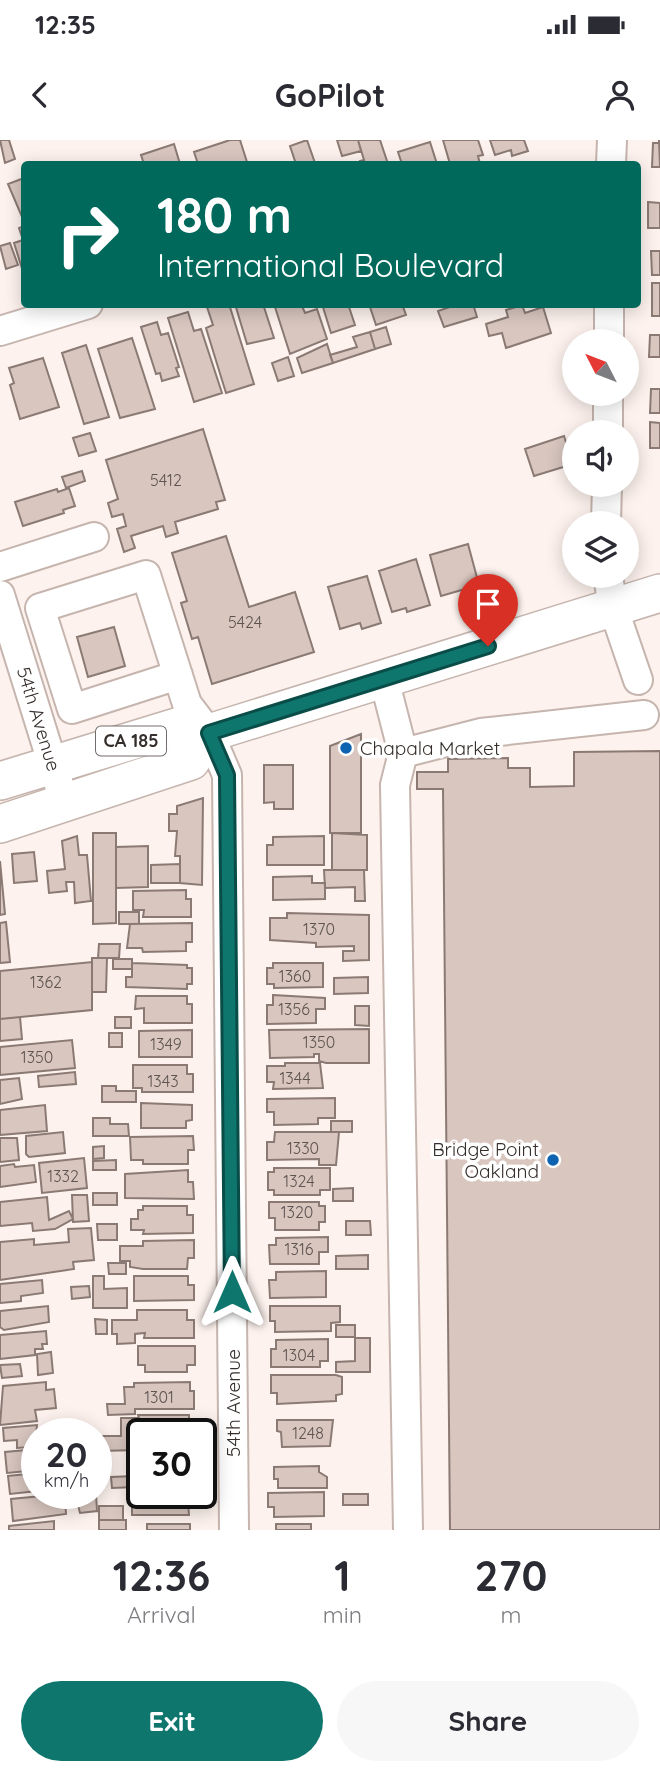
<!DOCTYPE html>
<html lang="en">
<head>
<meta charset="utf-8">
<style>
	body { margin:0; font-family:Quicksand,sans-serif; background:#f7f7f7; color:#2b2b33; height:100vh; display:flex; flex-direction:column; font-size:26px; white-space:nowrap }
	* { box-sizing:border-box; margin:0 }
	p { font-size:23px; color:#7c7c81 }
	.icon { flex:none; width:38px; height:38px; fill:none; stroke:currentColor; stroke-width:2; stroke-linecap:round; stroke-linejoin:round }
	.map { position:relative; height:1390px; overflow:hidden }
	.drawer { display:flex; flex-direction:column; background:#fff; flex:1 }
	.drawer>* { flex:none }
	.top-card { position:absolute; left:21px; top:21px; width:620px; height:147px; border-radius:7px; box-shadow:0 4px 18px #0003; background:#00695c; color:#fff; overflow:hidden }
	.needle { width:46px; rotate:312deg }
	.buttons { position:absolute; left:562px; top:189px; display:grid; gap:14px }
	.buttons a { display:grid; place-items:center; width:77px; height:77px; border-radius:50%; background:#fff; box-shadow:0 4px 18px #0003; font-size:35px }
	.speed { position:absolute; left:21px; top:1278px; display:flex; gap:14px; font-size:35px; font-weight:700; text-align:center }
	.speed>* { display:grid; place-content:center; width:91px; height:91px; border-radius:50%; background:#fff; box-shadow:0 4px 18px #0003; line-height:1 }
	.speed small { font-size:18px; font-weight:400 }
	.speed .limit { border:4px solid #111; border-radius:10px; background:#fff; color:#111 }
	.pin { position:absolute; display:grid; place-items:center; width:60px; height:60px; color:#fff; margin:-72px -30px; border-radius:50% 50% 50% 0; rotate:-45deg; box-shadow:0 0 7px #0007 }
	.pin .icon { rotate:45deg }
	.me { position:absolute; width:77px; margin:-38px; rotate:0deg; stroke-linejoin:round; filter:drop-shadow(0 0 5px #0008) }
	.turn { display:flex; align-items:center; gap:24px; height:147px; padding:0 21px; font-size:32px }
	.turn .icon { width:91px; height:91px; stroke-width:2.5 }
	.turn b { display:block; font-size:49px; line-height:60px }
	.eta { display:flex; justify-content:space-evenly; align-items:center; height:119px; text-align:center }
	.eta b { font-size:42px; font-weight:800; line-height:49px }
	.primary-button { display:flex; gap:14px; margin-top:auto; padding:14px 21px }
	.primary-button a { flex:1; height:80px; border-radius:42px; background:#0f766e; color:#fff; font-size:28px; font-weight:800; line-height:80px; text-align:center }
	.primary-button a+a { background:#f7f7f7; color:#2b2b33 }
	.status { display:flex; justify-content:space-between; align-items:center; height:49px; padding:0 35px; background:#fff; direction:ltr }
	.status svg { height:19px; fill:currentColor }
	header { display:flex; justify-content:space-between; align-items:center; height:91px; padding:0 21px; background:#fff; font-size:32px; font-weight:800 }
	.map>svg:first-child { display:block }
	.building { fill:#d8c6bf; stroke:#8b7a74; stroke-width:2 }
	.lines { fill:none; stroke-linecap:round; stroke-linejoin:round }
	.minor-casing { stroke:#c6b5ae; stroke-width:32 }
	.major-casing { stroke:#c6b5ae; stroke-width:40 }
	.minor { stroke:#fff; stroke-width:28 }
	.major { stroke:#fff; stroke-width:37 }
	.route-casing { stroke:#0a4d48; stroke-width:18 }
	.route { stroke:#0f766e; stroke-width:12 }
	.poi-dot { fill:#0e63b1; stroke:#fff; stroke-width:2.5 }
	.labels { text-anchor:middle; stroke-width:7; stroke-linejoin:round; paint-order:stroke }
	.number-label { font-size:16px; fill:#5e5450 }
	.shield { fill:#fff; stroke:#726d6b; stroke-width:2 }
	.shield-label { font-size:18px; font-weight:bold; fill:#352e2b }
	.street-label { font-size:19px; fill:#352e2b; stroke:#fff }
	.poi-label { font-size:19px; fill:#352e2b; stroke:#fff; text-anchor:start }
</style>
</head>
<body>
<div class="status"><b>12:35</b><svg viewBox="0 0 49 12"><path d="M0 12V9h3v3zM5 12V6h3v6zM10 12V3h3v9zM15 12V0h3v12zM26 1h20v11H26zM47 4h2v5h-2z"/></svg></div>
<header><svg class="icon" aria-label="back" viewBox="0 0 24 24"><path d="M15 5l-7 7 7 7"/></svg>GoPilot<svg class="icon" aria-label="person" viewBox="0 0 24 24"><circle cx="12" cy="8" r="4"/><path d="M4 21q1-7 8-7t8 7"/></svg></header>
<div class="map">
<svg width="660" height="1390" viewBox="0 0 660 1390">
	<rect width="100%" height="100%" fill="#fdf2ed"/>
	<path class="building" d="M0 0H9L15 19 5 23Z
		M230 0H240L247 22 198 24 194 12Z
		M307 0 315 23 296 24 290 6Z
		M337 0H358L361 11 342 16Z
		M358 0H380L388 24H361L360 21 364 20Z
		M443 0H478L483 15 478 16 480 24H450Z
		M490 0H524L528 11 512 16 511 10 495 15Z
		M659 0 660 27H652L653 3H659Z
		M430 2 437 24H402L398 12Z
		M174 4 180 24H144L141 15Z
		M24 38V76L22 77 8 44Z
		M648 62 660 63V88H648Z
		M24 86V135L14 103 23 100 19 88Z
		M10 103 18 125 6 129 0 106Z
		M651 111H660V135H652Z
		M652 143H660V176H652Z
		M213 164H229L254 244 226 253 206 188 213 185 207 167Z
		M235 164H263L274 198 247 204Z
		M282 164 302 166 305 173 317 169 327 199 290 214 275 167Z
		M322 164H348L355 185 331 193Z
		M369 164H402L406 175 376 185Z
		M458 164H473L477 177 444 187 438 171Z
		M522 165 525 173 543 167 551 193 506 208 502 193 489 196 486 184 508 177 506 170Z
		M188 172 194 191 201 189 222 253 194 262 168 178Z
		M157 182 161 195 168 193 179 227 176 228 179 236 162 241 160 233 156 234 141 187Z
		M386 187 391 204 375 209 370 192Z
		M370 192 375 209 333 223 330 215 357 207 353 197Z
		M650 195H660V217H649Z
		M132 198 155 269 120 278 98 209Z
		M327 204 333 223 302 233 297 218Z
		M86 205 109 277 84 284 62 213Z
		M288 217 294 236 278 241 272 223Z
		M43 218 59 267 20 279 10 245 14 243 9 228Z
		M651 249H660V273H650Z
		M650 282 660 283V308H650Z
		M203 289 225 360 216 362 218 369 175 382 178 393 166 397 163 386 131 396 135 408 124 412 117 389 126 386 123 374 112 377 108 363 118 359 106 320Z
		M90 293 96 311 79 316 73 298Z
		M564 296 573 324 534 336 525 309Z
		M82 331 85 341 66 348 62 337Z
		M69 348 75 366 63 370 64 373 23 386 15 362 57 349 58 352Z
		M226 396 249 467 295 452 314 512 212 544 198 497 192 499 181 463 187 461 172 413Z
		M468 404 479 445 441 456 430 415Z
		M416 419 430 465 407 472 406 468 392 472 379 431Z
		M367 436 381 483 362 489 360 483 340 489 328 447Z
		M114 487 125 526 88 537 77 497Z
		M361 594V693H330V606Z
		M660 611V1390H450L443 649H417V632H448V619L508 618V628H530V647L574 646V612Z
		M264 625H293V669H274V662L264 663Z
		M203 658 202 745 180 743V716H175L177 691H169V674H177V666Z
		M93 693H116V783L93 784Z
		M332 693 367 695V730H332Z
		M77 696 79 715H87L91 761 75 763 74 742H66L67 751 49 753 47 731 65 729 62 701Z
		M324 696V725H267V705H273V697Z
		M148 706V747L116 748V707Z
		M34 712 37 741 14 743 12 714Z
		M0 721 5 774 0 775Z
		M180 724V743H151V725Z
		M324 730H364L365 761H355V747L325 748Z
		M312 736V743H325V759L273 760V737Z
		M186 750V759H191V777H143L144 770H133V751Z
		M119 772H139V784H119Z
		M287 773 369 775V820L343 821V811H354V806L316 807V803L270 800V778H287Z
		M6 782 10 822 0 823V783Z
		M192 783V802H186V811L143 812 142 808H127L130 784Z
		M99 804H120L119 818H98Z
		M92 818H107L106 852H92Z
		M113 819H132V829H113Z
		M92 822V870L0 879V831Z
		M132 823 187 825V828H192V844H187V849L126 847V837H132Z
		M273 823H323V847L274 848V844H267V828H273Z
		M368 837V853L334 854V838Z
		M273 855 325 858V869H316V883L267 884V865H273Z
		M136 856H187V864H192V883H144V868L135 869Z
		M355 866H369V886L355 885Z
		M20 877 22 899 0 901V879Z
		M115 877H131V888H115Z
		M369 889V923H326L319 921V914H314V917L270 918 269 890Z
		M192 890V917H139V891Z
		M109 893H122V907H109Z
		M72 900 75 928 0 935V907Z
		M285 923H320L323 948 273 949 274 942H267V926H285Z
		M133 925H187V934H193V952H142V948H133Z
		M75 932 76 944 39 947 38 936Z
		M19 938 22 959 0 964V940Z
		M102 946H116V951H136V962H102Z
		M335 958V978H318V984L274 985V972H267V959Z
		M141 963 192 965V980L186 981V988H141Z
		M45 965 47 991 0 995V970Z
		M93 978H110V984H128L129 996H93Z
		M331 981H352V992H331Z
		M63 992 65 1013 29 1017 26 1014V996Z
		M275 992H339L336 1025H319V1019L267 1020V1002H274Z
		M193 996 194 1010H188V1024H143V1020H131L130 997Z
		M0 998H17L19 1020 0 1022Z
		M104 1006V1018L93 1019V1007Z
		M84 1018 87 1048 42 1053 39 1023Z
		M116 1020V1030H93V1021Z
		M14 1024 15 1027 34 1025 36 1042 0 1047V1026Z
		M274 1028H330V1050H320V1055H274V1050H268V1032H274Z
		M188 1030V1042H193L194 1059 125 1058V1034Z
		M353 1048V1061H333V1049Z
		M93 1053H117V1065H93Z
		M72 1055H87L89 1081 73 1082Z
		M47 1057 49 1080 69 1071 73 1079 55 1089 33 1091 32 1083 0 1086V1062Z
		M269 1062H319V1066H325V1082H319V1090H275V1078H269Z
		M143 1066H187V1075H193V1093L143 1094 144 1090H131V1079H138V1070H143Z
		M346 1081H370L371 1095H346Z
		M97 1084H117V1100H98Z
		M91 1088 94 1120 73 1122 74 1129 0 1140V1102L34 1099V1105L69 1102 68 1089Z
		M328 1097V1112H319V1124H270L269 1105H276V1098Z
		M194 1100V1118H188L187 1129H143L130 1127V1121H120V1106H143V1101Z
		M368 1115V1129H336V1116Z
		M108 1123H126V1134H109Z
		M326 1131V1157L270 1158 269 1140H276V1132Z
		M93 1136H104V1149L127 1148V1168H93Z
		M134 1136H188V1145H194V1160L134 1161Z
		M42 1140 43 1153 21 1156V1161L0 1163V1144Z
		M89 1146 90 1157 72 1159 71 1147Z
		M48 1166 49 1182 4 1190 0 1187V1171Z
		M270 1166H340V1182L331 1183V1191L275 1192V1181H270Z
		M137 1170H187V1180H194V1198H144L145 1193 135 1194V1203L117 1204V1194H112V1180H137Z
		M95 1179 107 1180V1194H96Z
		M336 1185H355V1197H336Z
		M46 1191 47 1204H42L43 1209H35V1215L0 1219V1195Z
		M355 1198H370V1232H336V1222L355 1221Z
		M328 1199V1221H320V1227H271V1209H276V1200Z
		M138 1206H195V1225H187V1232H145V1225H138Z
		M51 1212 53 1233 38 1235 37 1214Z
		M20 1224 22 1236 2 1238 0 1225Z
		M271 1235H336L342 1237V1254L336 1255V1261L277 1264V1253H271Z
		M46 1242V1250L54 1249 56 1268 35 1270 37 1281 0 1285 3 1246Z
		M190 1242V1251H194V1269H135V1274L108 1275 107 1264H125L124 1247H134V1243Z
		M138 1275H189V1287H194V1293H142V1310L96 1311V1296H121V1278H139Z
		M277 1280H333L330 1306 282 1307 281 1292 277 1291Z
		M37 1285 35 1304 30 1307 17 1308V1300L4 1301 3 1288Z
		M37 1309V1330L7 1333 5 1312Z
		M319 1326V1332L327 1337V1348H278V1339H274V1327Z
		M37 1333V1351L10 1354 8 1336Z
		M135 1336 136 1347 112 1348 111 1337Z
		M137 1350 142 1353H194V1363H188L189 1375H132V1358L137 1357Z
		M324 1352V1376L274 1377V1367H268V1353Z
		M75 1353H96L97 1371 80 1373Z
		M343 1354H368V1365H343Z
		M52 1355 53 1359 65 1358 66 1374 13 1381 11 1359Z
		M99 1366H123V1380H99Z
		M99 1380H126V1390H99Z
		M54 1381V1390H9V1386Z
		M147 1384H190V1390H147Z
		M276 1384H311V1390H276Z"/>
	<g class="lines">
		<g class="minor-casing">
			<path id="minor" d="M611 24 612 0
				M0 191 88 164
				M609 201V164
				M608 292V254
				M606 383 607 345
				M0 427 94 397
				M608 436 613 467 638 540
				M0 455 65 664
				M178 535 72 569 40 468 146 435 187 564 209 593 227 635 234 1390
				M384 539 403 613
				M408 1390 395 645 403 613 481 593 644 575"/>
		</g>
		<g class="major-casing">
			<path id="major" d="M0 641 180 586 209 593 660 453
				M0 684 191 621 209 593"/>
		</g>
		<use href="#minor" class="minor"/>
		<use href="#major" class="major"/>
	</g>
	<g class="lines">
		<g class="route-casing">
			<path id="route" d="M232 1152 227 635 209 593 488 506"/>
		</g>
		<use href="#route" class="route"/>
	</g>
	<g class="poi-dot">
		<circle cx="346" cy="608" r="7"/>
		<circle cx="553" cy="1020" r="7"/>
	</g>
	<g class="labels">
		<g class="number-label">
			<text x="166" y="346">5412</text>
			<text x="245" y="488">5424</text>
			<text x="319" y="795">1370</text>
			<text x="295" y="842">1360</text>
			<text x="46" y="848">1362</text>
			<text x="294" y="875">1356</text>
			<text x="319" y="908">1350</text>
			<text x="166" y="910">1349</text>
			<text x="37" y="923">1350</text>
			<text x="295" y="944">1344</text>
			<text x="163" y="947">1343</text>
			<text x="303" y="1014">1330</text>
			<text x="63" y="1042">1332</text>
			<text x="299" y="1047">1324</text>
			<text x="297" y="1078">1320</text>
			<text x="299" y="1115">1316</text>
			<text x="299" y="1221">1304</text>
			<text x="159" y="1263">1301</text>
			<text x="308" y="1299">1248</text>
		</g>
		<rect class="shield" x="96" y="586.5" width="70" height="29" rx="5"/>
		<g class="shield-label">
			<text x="131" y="607">CA 185</text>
		</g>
		<g class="street-label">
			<text transform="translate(39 579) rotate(73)" y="7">54th Avenue</text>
			<text transform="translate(233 1263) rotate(-90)" y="7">54th Avenue</text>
		</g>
		<g class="poi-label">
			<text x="360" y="615">Chapala Market</text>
			<text x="539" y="1016" text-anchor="end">Bridge Point<tspan x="539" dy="22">Oakland</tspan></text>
		</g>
	</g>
</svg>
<div class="buttons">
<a><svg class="needle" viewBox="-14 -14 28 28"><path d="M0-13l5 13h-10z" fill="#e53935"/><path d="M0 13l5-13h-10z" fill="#7c7c81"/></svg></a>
<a><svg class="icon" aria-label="sound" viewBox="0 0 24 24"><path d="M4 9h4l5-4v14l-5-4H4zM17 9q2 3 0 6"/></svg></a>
<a><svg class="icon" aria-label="layers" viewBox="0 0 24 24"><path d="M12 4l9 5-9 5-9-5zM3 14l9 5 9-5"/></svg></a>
</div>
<div class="speed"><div>20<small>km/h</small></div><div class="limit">30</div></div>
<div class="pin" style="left:488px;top:506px;background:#d93025"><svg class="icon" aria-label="arrive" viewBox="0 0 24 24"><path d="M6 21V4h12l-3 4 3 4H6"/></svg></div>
<svg class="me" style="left:232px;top:1152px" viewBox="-20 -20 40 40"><path d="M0-17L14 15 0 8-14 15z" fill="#0f766e" stroke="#fff" stroke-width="4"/></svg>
<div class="top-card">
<div class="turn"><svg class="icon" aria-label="right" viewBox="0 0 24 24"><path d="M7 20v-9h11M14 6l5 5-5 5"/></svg><div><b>180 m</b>International Boulevard</div></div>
</div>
</div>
<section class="drawer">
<div class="eta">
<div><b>12:36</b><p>Arrival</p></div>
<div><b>1</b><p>min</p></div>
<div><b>270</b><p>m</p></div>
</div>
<div class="primary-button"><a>Exit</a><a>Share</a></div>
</section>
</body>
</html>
